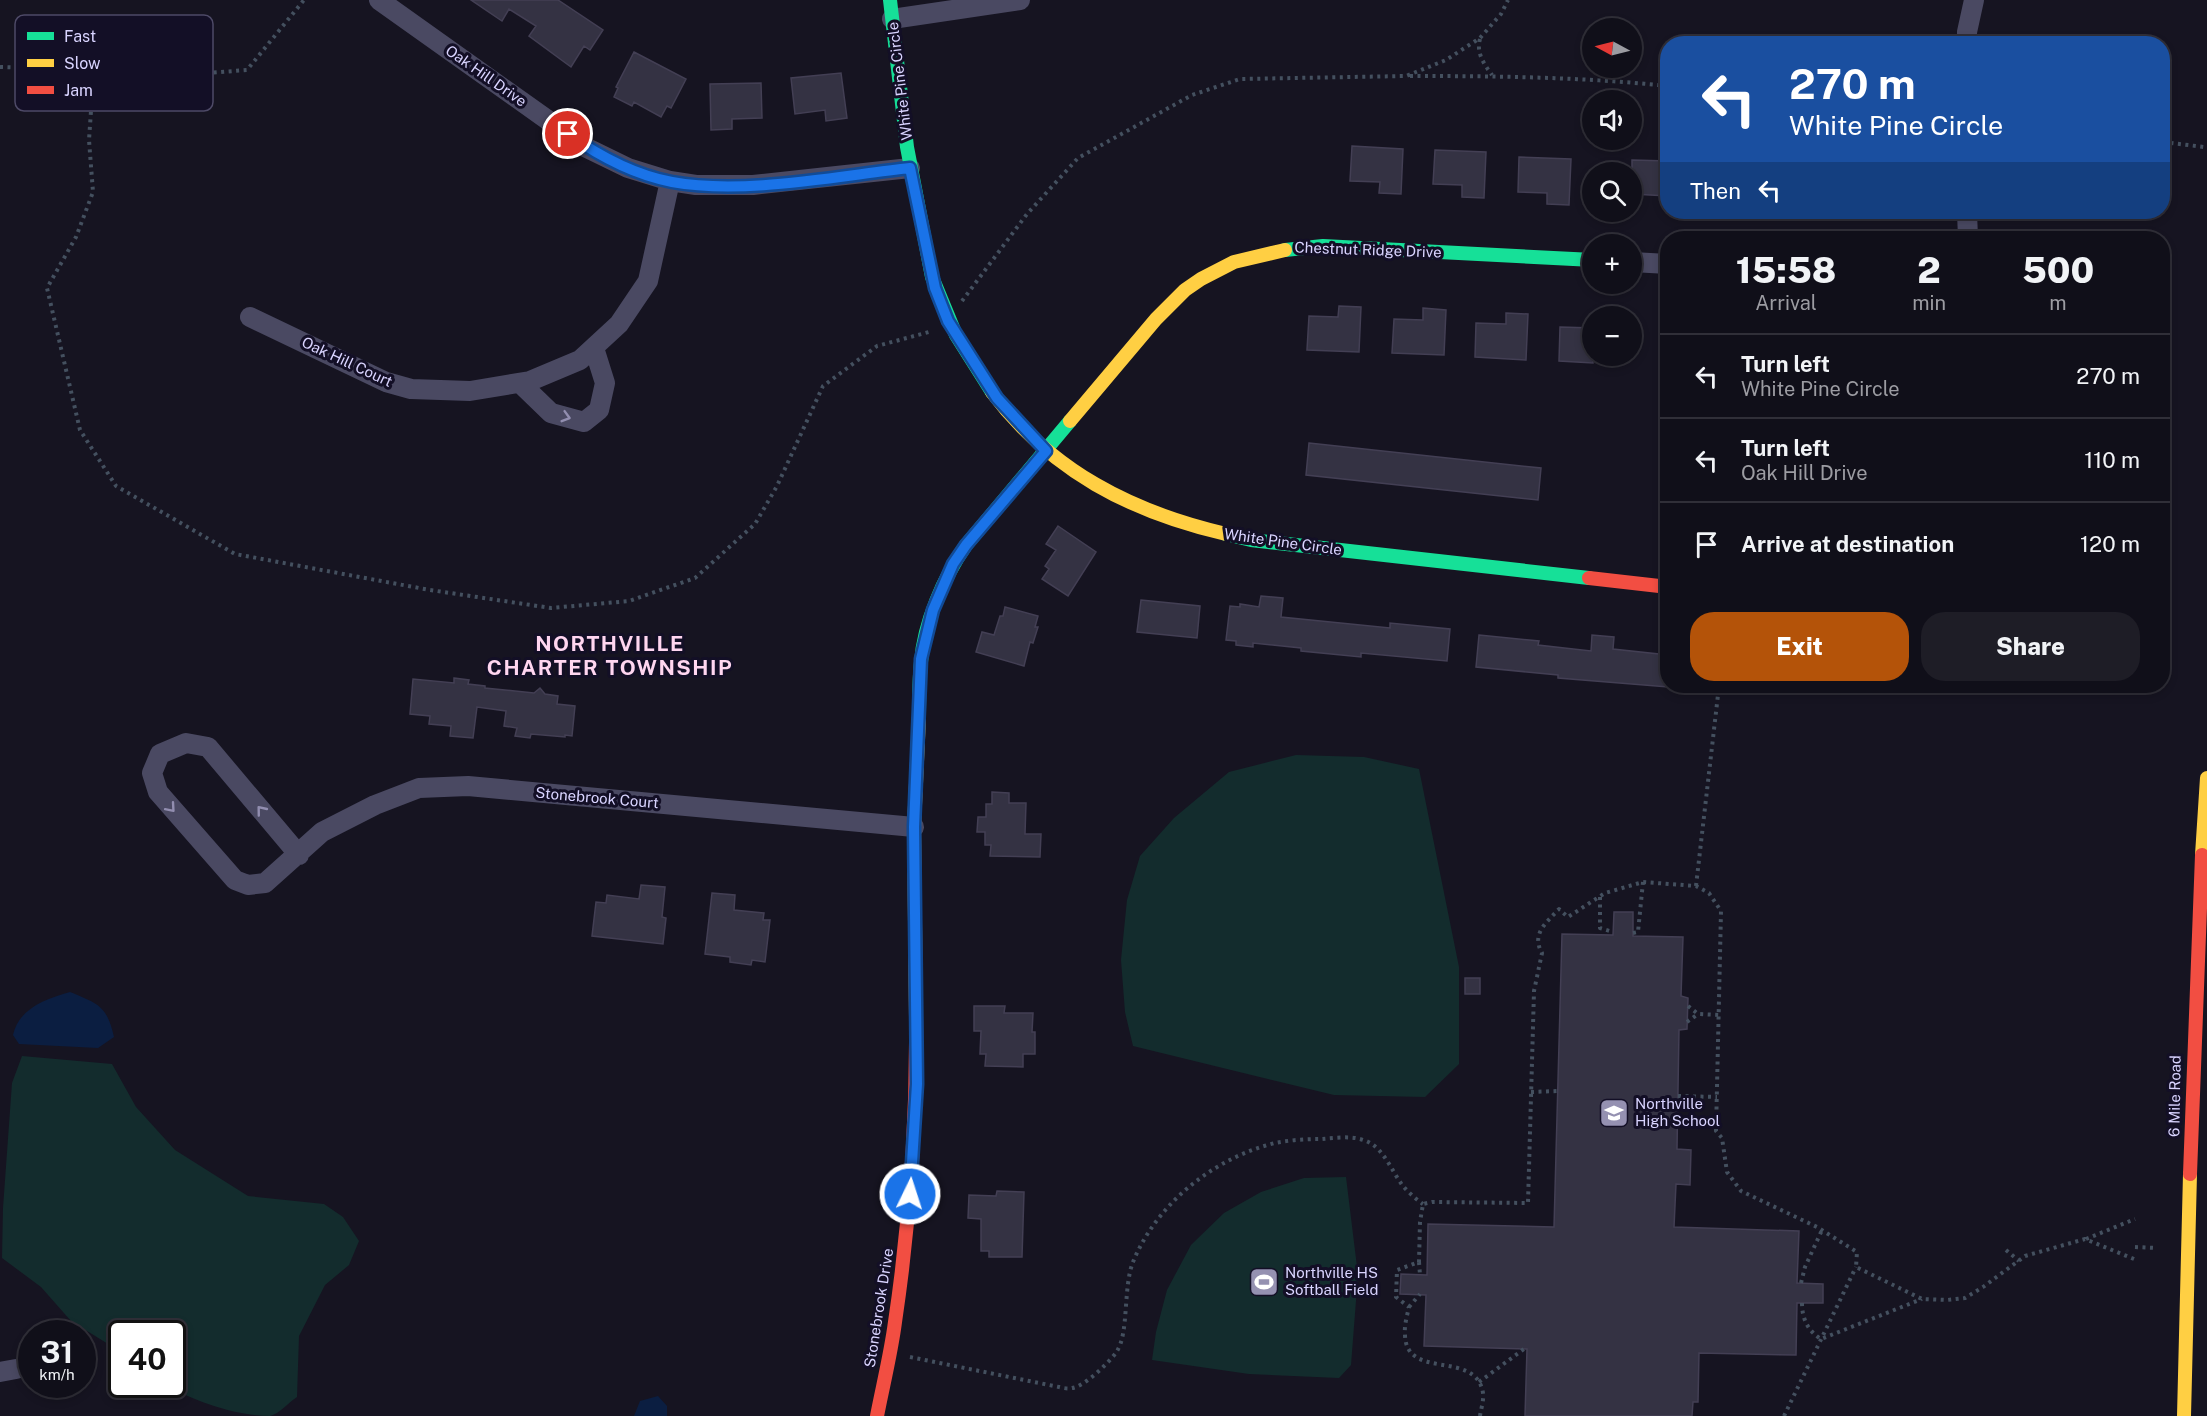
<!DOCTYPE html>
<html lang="en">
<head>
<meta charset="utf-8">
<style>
	body { margin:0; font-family:"Public Sans",sans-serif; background:#1e1d26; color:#f1f3f6; height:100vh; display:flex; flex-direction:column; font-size:22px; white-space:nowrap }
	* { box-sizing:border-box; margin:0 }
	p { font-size:20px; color:#9c9ca2 }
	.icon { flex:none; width:33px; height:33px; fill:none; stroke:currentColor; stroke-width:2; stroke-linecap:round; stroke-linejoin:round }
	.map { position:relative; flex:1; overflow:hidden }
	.sheet { position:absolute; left:1660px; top:231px; width:510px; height:462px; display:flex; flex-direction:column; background:#100f19; border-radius:24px; box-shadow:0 3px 9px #0003,0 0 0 2px #302f38 }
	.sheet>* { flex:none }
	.top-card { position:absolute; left:1660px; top:36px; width:510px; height:183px; border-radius:24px; box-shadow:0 3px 9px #0003,0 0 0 2px #302f38; background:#1a4fa0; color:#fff; overflow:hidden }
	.needle { width:39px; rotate:277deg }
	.fabs { position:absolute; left:1582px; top:18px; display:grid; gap:12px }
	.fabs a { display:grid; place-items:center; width:60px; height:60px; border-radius:50%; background:#100f19; box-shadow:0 3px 9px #0003,0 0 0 2px #302f38; font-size:30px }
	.speed { position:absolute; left:18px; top:1320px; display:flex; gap:12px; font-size:30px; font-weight:700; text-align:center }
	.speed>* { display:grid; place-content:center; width:78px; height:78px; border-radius:50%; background:#100f19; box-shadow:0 3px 9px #0003,0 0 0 2px #302f38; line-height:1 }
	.speed small { font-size:15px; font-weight:400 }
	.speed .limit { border:3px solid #111; border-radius:9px; background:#fff; color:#111 }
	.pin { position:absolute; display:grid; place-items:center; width:51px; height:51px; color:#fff; margin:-26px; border:3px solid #fff; border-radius:50%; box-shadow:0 2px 6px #0007 }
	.me { position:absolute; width:66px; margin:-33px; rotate:4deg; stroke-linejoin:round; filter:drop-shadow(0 0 4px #0008) }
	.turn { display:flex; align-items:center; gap:21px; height:126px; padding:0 30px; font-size:27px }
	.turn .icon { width:78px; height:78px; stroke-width:2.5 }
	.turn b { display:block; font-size:42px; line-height:51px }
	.then { display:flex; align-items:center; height:57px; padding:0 30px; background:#0003; gap:12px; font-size:22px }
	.eta { display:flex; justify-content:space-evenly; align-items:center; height:102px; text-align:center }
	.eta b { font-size:36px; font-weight:800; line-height:42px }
	.button { display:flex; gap:12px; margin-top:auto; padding:12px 30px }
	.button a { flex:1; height:69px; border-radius:24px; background:#b45309; color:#fff; font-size:24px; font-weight:800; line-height:69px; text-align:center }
	.button a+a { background:#1e1d26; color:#f1f3f6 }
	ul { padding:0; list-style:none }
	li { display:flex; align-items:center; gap:18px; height:84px; padding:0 30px; border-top:2px solid #302f38 }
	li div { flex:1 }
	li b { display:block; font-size:22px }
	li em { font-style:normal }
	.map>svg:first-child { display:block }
	.green { fill:#132c2d }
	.water { fill:#0b1e41 }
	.building { fill:#343243; stroke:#433f54; stroke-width:1.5 }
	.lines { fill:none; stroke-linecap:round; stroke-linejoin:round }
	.path { stroke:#44505f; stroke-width:4; stroke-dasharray:3 4.5; stroke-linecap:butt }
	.street { stroke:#4a4962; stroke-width:20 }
	.fast { stroke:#16e098; stroke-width:14 }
	.slow { stroke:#ffcf43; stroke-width:14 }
	.jam { stroke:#f24e42; stroke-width:14 }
	.oneway { stroke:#928eb0 }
	.route-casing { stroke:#114b97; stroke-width:15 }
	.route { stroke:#1a73e8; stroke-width:10 }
	.labels { text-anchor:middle; stroke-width:6; stroke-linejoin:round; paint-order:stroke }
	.street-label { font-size:15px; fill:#d9d4ff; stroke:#130f26 }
	.poi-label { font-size:15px; fill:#d9d4ff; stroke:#130f26; text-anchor:start }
	.district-label { font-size:21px; font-weight:bold; letter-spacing:1.5px; fill:#ffd6f0; stroke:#130f26 }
	.key { fill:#130f26; stroke:#4e4a67; stroke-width:1.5 }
	.key-label { font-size:16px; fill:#d9d4ff }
</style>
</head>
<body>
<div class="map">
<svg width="2207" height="1416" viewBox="0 0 2207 1416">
	<rect width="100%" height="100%" fill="#161421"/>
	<path class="green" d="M1296 755 1364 757 1419 769 1459 967V1064L1425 1097 1334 1095 1133 1046 1125 1012 1121 960 1127 900 1140 856 1174 818 1229 772Z
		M22 1056 112 1064 136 1107 175 1150 248 1196 324 1204 343 1217 359 1241 349 1265 325 1285 299 1336 297 1397C289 1402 279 1414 270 1416 239 1416 193 1402 168 1385L172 1384V1334H122L121 1352 71 1321 41 1287 2 1258 3 1208 12 1083Z
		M1346 1177 1358 1275 1351 1365 1339 1378 1249 1374 1152 1360 1156 1332 1167 1290 1191 1245 1224 1213 1261 1192 1304 1178Z"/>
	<path class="water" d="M70 992C99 1004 107 1006 114 1037L98 1048 19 1044 13 1035C19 1008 46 999 70 992Z
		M658 1396 667 1406V1416H634L640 1401Z"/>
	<path class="building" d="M471 0H558L603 30 590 50 584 46 571 67 529 36 536 26 509 9 502 21Z
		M634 52 686 79 671 108 667 106 661 117 634 102 632 106 614 97 618 88 616 87Z
		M841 73 847 118 826 121 825 110 795 114 791 78Z
		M761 83 762 118 732 119V129L711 130 710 84Z
		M1352 146 1403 149 1401 194 1379 193 1380 182 1350 181Z
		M1435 150 1486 152 1484 198 1462 197V185L1433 184Z
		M1519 157 1571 159 1569 205 1547 204V193L1518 192Z
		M1632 160 1668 161V196L1632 194Z
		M1339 306 1361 307 1359 352 1307 350 1309 316 1338 317Z
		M1423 308 1446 310 1444 355 1392 353 1394 319 1423 320Z
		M1506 313 1528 314 1526 360 1475 357 1476 323 1506 324Z
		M1560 327 1593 328V363L1559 361Z
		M1309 443 1541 468 1538 500 1306 475Z
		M1058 526 1096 552 1068 596 1042 579 1049 569 1045 566 1056 550 1046 544Z
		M1261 596 1283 598 1281 617 1390 628V623L1450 629 1447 661 1361 653V657L1301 651V648L1253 643V647L1236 645V641L1226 640 1230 606 1240 607V604L1259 607Z
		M1141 600 1200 606 1197 638 1137 632Z
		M1005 607 1038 616 1035 627H1038L1033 643 1030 642 1024 666 976 652 982 632 994 635 1000 616H1003Z
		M1479 635 1539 641 1538 645 1591 651 1592 635 1614 637 1613 649 1668 655V687L1558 678V675L1476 667Z
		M454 678 469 680 468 684 485 686V688L534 693 540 688 545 694 558 696 557 704 575 706 572 736 565 735V737L531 734 530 738 515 736 517 728 504 726 506 711 477 707 473 738 450 736 451 726 429 724 430 716 410 714 413 679 454 683Z
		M992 792 1009 793V803H1026L1025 834H1041L1040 857 990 856 991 845H985V832H977L978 817H986V804H992Z
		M641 885 665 887 662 917 666 918 663 944 592 936 596 902 606 903 607 895 639 899Z
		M712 893 735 895 734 910 764 913 763 920H770L765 962 752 960 751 965 730 962V957L705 954Z
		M1614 912H1633V936L1683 937 1681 996 1688 998 1687 1029 1679 1030 1677 1149 1691 1150 1690 1185 1676 1184 1674 1227 1799 1231 1797 1283 1823 1284V1303H1797L1796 1355 1699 1353 1698 1402H1693L1692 1416H1525L1527 1349 1424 1346 1426 1295 1400 1294 1401 1274 1427 1275 1428 1224 1554 1227 1562 934 1613 935Z
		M1465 978H1480V994H1465Z
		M974 1006H1005L1004 1013H1033L1032 1032H1035V1054H1023V1067L985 1066 986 1054H980L981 1031H974Z
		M997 1191 1024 1192 1022 1257H989V1251H981V1219L968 1218 969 1195 996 1196Z"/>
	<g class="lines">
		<path class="path" d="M1480 39C1476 53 1484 64 1492 75
			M0 67 70 69 93 82 247 70 304 0
			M1410 76C1496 76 1582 77 1668 86
			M93 82 89 140 93 192 76 237 47 288 80 430 116 486 235 554 430 590 551 608 629 601 695 578 755 524 777 486 823 386 877 346 929 332
			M2163 142 2204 147
			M962 301 1027 214 1078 158 1192 95 1240 79 1406 76 1446 60 1480 38 1501 14 1508 0
			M1696 886 1719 686
			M1600 897V928L1613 932
			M1633 933 1638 932 1643 882
			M1688 1006 1698 1014 1719 1015
			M1687 1022 1698 1014
			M1531 1092 1558 1091
			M1678 1096 1717 1097
			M2086 1239 2135 1219
			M2135 1247 2156 1248
			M2006 1250 2019 1261
			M1419 1262 1420 1275
			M1801 1283 1805 1267 1822 1230
			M1802 1303C1802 1319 1808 1331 1821 1339L1922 1299
			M1409 1307 1420 1294
			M910 1357 1059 1387C1063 1388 1068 1389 1072 1388 1084 1387 1111 1361 1117 1351 1129 1333 1123 1287 1133 1262 1157 1203 1214 1158 1275 1143 1290 1140 1306 1139 1321 1139 1335 1138 1352 1135 1366 1141 1384 1148 1392 1172 1403 1186 1409 1193 1416 1199 1423 1204
			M1479 1382 1524 1349
			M1480 1416C1481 1409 1484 1400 1483 1393 1476 1349 1406 1381 1405 1335 1404 1326 1407 1316 1409 1307L1396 1297 1397 1270 1419 1262 1420 1222 1423 1204 1432 1202 1528 1203 1534 991 1542 953C1531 934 1546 923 1559 909L1568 917 1605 893 1643 882 1696 886 1709 893 1721 911 1716 1131 1722 1138 1727 1172 1741 1191 1817 1227 1857 1252 1856 1267 1922 1299 1947 1300 1965 1298 1983 1287 2025 1256 2085 1239 2134 1259
			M1784 1416 1856 1267"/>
		<path class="street" d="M379 0 587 148 628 168 670 181 696 185H753L910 168
			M892 19 1020 0
			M1967 44V32L1974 0
			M1967 212 1968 238
			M1632 262 1668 264
			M250 317 386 382 411 389 470 391 530 381 580 360 619 324 648 281 670 181
			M520 383 551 413 584 422 599 410 605 383 594 348
			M299 855 208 747 186 743 160 754 152 773 158 792 235 880 248 885 265 883 322 832 375 805 419 788 468 786 914 827
			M0 1372 16 1369"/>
		<path class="fast" d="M890 0 907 147 932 277 956 335 992 392
			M1285 250 1323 246 1593 260
			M1226 534 1251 540 1589 578
			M919 718C919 699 919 680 921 662 924 622 944 577 966 545L1070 421"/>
		<path class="slow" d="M992 392C1051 471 1131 512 1226 534
			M1070 421 1156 319 1185 290 1201 279 1234 262 1285 250
			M2202 855 2207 778
			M916 1017 914 827 919 718
			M2184 1416 2190 1174"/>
		<path class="jam" d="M1589 578 1668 587
			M2190 1174 2202 855
			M877 1416C883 1385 891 1353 895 1322 910 1221 917 1119 916 1017"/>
	</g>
	<defs><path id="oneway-chevron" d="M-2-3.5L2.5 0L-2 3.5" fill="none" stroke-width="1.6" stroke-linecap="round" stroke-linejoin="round" transform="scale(1.5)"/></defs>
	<g class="oneway">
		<use href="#oneway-chevron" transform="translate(566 417) rotate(16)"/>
		<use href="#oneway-chevron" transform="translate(171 808) rotate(49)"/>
		<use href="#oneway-chevron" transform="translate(261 810) rotate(-129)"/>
	</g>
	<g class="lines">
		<g class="route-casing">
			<path id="route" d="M568 134C599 156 635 175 672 182 744 195 837 176 910 168L935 288 948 321 997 398 1046 451 966 545 953 564 933 610 921 659 914 827 917 1084 910 1194"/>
		</g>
		<use href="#route" class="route"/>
	</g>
	<defs>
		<g id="school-square" transform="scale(1.5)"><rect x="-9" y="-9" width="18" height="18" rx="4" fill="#9591b1" stroke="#130f26"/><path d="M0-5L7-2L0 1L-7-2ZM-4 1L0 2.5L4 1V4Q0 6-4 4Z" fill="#fff"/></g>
		<g id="stadium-square" transform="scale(1.5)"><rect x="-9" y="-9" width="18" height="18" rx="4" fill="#9591b1" stroke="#130f26"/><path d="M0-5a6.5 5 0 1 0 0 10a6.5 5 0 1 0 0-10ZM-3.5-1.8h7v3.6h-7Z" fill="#fff"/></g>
	</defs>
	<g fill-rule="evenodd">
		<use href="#school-square" x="1614" y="1113"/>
		<use href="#stadium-square" x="1264" y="1282"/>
	</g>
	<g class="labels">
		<g class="street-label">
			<text transform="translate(486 76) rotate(35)" y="5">Oak Hill Drive</text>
			<text transform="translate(900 81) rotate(-97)" y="5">White Pine Circle</text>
			<text transform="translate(1368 250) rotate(2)" y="5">Chestnut Ridge Drive</text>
			<text transform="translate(347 362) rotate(25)" y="5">Oak Hill Court</text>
			<text transform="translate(1283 542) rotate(8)" y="5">White Pine Circle</text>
			<text transform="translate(597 798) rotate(5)" y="5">Stonebrook Court</text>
			<text transform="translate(2175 1096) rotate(-89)" y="5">6 Mile Road</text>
			<text transform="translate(879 1308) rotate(-81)" y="5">Stonebrook Drive</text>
		</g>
		<g class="poi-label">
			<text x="1635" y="1109">Northville<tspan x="1635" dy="17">High School</tspan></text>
			<text x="1285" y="1278">Northville HS<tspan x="1285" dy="17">Softball Field</tspan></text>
		</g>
		<g class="district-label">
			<text x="610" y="651">NORTHVILLE<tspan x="610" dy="24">CHARTER TOWNSHIP</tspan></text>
		</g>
	</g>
	<rect x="15" y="15" width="198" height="96" rx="9" class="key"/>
	<rect x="27" y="32" width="27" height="8" fill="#16e098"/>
	<rect x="27" y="59" width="27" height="8" fill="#ffcf43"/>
	<rect x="27" y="86" width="27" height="8" fill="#f24e42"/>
	<g class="key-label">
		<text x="64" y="42">Fast</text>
		<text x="64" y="69">Slow</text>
		<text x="64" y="96">Jam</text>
	</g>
</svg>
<div class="fabs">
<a><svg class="needle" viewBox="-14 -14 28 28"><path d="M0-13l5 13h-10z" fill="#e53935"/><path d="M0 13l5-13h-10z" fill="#9c9ca2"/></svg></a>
<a><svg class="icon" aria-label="sound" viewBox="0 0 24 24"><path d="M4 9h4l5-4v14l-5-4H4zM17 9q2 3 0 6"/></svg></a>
<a><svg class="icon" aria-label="search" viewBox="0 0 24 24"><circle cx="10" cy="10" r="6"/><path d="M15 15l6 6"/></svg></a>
<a>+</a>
<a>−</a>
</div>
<div class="speed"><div>31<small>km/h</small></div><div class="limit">40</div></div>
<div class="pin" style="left:568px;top:134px;background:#d93025"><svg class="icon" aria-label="arrive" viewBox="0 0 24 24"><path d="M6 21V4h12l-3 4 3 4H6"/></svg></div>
<svg class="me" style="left:910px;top:1194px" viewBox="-20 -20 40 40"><circle r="17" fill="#1a73e8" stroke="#fff" stroke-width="3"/><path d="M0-11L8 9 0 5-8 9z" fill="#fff"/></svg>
<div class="top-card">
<div class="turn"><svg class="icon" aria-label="left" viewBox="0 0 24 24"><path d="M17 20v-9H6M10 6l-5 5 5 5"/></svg><div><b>270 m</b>White Pine Circle</div></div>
<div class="then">Then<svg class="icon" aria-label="left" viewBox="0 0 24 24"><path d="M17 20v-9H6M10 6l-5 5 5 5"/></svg></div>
</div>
<section class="sheet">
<div class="eta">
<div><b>15:58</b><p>Arrival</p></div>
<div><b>2</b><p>min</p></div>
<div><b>500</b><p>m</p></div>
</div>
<ul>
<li><svg class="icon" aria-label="left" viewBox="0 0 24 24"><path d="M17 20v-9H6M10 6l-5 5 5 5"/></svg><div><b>Turn left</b><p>White Pine Circle</p></div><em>270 m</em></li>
<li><svg class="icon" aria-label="left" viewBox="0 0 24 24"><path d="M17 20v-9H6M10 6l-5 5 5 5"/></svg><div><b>Turn left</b><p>Oak Hill Drive</p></div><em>110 m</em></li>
<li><svg class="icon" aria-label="arrive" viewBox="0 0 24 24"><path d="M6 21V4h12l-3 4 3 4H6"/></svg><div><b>Arrive at destination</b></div><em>120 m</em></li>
</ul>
<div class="button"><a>Exit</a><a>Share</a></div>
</section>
</div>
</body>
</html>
